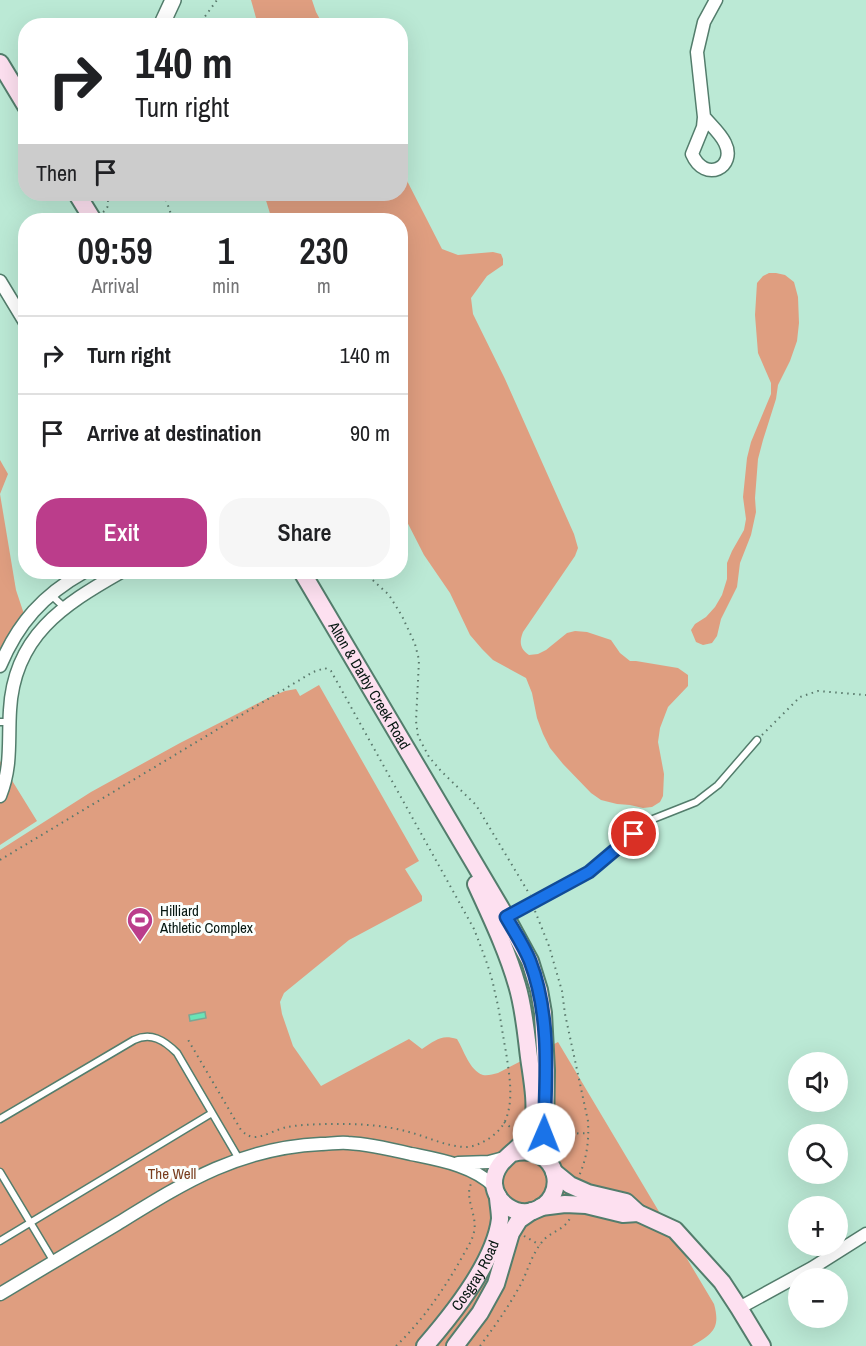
<!DOCTYPE html>
<html lang="en">
<head>
<meta charset="utf-8">
<style>
	body { margin:0; font-family:"Archivo Narrow",sans-serif; background:#f6f6f6; color:#202124; height:100vh; display:flex; flex-direction:column; font-size:22px; white-space:nowrap }
	* { box-sizing:border-box; margin:0 }
	p { font-size:20px; color:#757577 }
	.icon { flex:none; width:33px; height:33px; fill:none; stroke:currentColor; stroke-width:2; stroke-linecap:round; stroke-linejoin:round }
	.map { position:relative; flex:1; overflow:hidden }
	.sheet { position:absolute; left:18px; top:213px; width:390px; height:366px; display:flex; flex-direction:column; background:#fff; border-radius:24px; box-shadow:0 6px 24px #0002 }
	.sheet>* { flex:none }
	.banner { position:absolute; left:18px; top:18px; width:390px; height:183px; border-radius:24px; box-shadow:0 6px 24px #0002; background:#fff; color:#202124; overflow:hidden }
	.buttons { position:absolute; left:788px; top:1052px; display:grid; gap:12px }
	.buttons a { display:grid; place-items:center; width:60px; height:60px; border-radius:50%; background:#fff; box-shadow:0 6px 24px #0002; font-size:30px }
	.pin { position:absolute; display:grid; place-items:center; width:51px; height:51px; color:#fff; margin:-26px; border:3px solid #fff; border-radius:50%; box-shadow:0 2px 6px #0007 }
	.me { position:absolute; width:66px; margin:-33px; rotate:1deg; stroke-linejoin:round; filter:drop-shadow(0 0 4px #0008) }
	.turn { display:flex; align-items:center; gap:21px; height:126px; padding:0 18px; font-size:27px }
	.turn .icon { width:78px; height:78px; stroke-width:2.5 }
	.turn b { display:block; font-size:42px; line-height:51px }
	.then { display:flex; align-items:center; height:57px; padding:0 18px; background:#0003; gap:12px; font-size:22px }
	.eta { display:flex; justify-content:space-evenly; align-items:center; height:102px; text-align:center }
	.eta b { font-size:36px; font-weight:600; line-height:42px }
	.primary-button { display:flex; gap:12px; margin-top:auto; padding:12px 18px }
	.primary-button a { flex:1; height:69px; border-radius:24px; background:#bb3d8b; color:#fff; font-size:24px; font-weight:600; line-height:69px; text-align:center }
	.primary-button a+a { background:#f6f6f6; color:#202124 }
	ul { padding:0; list-style:none }
	li { display:flex; align-items:center; gap:18px; height:78px; padding:0 18px; border-top:2px solid #e0e0e0 }
	li div { flex:1 }
	li b { display:block; font-size:22px }
	li em { font-style:normal }
	.map>svg:first-child { display:block }
	.green { fill:#df9e80 }
	.building { fill:#6ae4b7; stroke:#7ba794; stroke-width:1.5 }
	.lines { fill:none; stroke-linecap:round; stroke-linejoin:round }
	.service-casing { stroke:#537d6c; stroke-width:9 }
	.minor-casing { stroke:#537d6c; stroke-width:15 }
	.tertiary-casing { stroke:#537d6c; stroke-width:18 }
	.secondary-casing { stroke:#537d6c; stroke-width:20 }
	.path { stroke:#5a796c; stroke-width:2; stroke-dasharray:1.5 4.5; stroke-linecap:butt }
	.service { stroke:#fff; stroke-width:6 }
	.minor { stroke:#fff; stroke-width:12 }
	.tertiary { stroke:#fff; stroke-width:15 }
	.secondary { stroke:#fde0f0; stroke-width:16 }
	.route-casing { stroke:#114b97; stroke-width:15 }
	.route { stroke:#1a73e8; stroke-width:10 }
	.labels { text-anchor:middle; stroke-width:6; stroke-linejoin:round; paint-order:stroke }
	.street-label { font-size:15px; fill:#061711; stroke:#fbfffd }
	.poi-label { font-size:15px; fill:#061711; stroke:#fbfffd; text-anchor:start }
	.park-label { font-size:15px; fill:#783c1c; stroke:#fbfffd }
</style>
</head>
<body>
<div class="map">
<svg width="866" height="1346" viewBox="0 0 866 1346">
	<rect width="100%" height="100%" fill="#bbe9d5"/>
	<path class="green" d="M251 0H312L316 12 323 25H258Z
		M401 169 442 249 458 255 493 252 501 254 503 259V265L487 276 471 298 473 314 505 379 574 534 578 548 575 556 523 632C519 642 520 649 529 655L538 654 546 650 567 633 575 631 587 632 611 640 620 653 630 661H636L678 668 688 675V686L668 707 660 728 658 742 664 774 663 796 660 802 652 807 643 808 630 805 617 804 601 800 591 793 563 764 550 748 543 734 537 718 532 693 526 678 493 660 482 649 470 635 450 593 424 555 401 510 400 220H272L264 194H400Z
		M769 273H776L785 275 794 282 798 297 799 323 797 341 790 361 778 385 776 399 763 440 758 459 755 498 756 512 751 535 740 563 737 587 721 619 717 636 712 643 703 645 696 642 691 630 695 624 706 617 715 607 722 595 727 579V563L732 551 744 530 746 519 743 497 747 458 751 442 771 394V383L758 353 755 315 757 283 763 276Z
		M0 460 8 474 0 494 16 590 26 620 0 666Z
		M319 685 419 861 405 869 422 896V901L349 940 284 993 280 1002 282 1014 293 1046 321 1086 409 1039 422 1049C436 1040 441 1034 457 1039 464 1050 469 1070 483 1075 488 1076 493 1074 498 1073L558 1042 714 1304C721 1329 712 1334 692 1346H0V850L91 792 180 743 270 697 285 691 296 689 300 696Z
		M0 761 37 821 0 845Z"/>
	<path class="building" d="M205 1012 206 1018 190 1021 189 1015Z"/>
	<g class="lines">
		<g class="service-casing">
			<path id="service" d="M50 594 64 607
				M0 722H9
				M507 916 589 872 648 821 696 802 718 785 757 740
				M0 1119 134 1040C151 1032 164 1040 177 1053L239 1159
				M0 1172 54 1262
				M0 1241 212 1113"/>
		</g>
		<g class="minor-casing">
			<path id="minor" d="M704 117C711 125 721 134 725 143 737 167 705 184 692 154L703 127 704 117 697 52 704 22 716 0
				M0 281 26 324
				M0 666C18 623 43 595 84 572
				M0 796C12 766 8 742 10 710 14 636 63 605 121 572
				M458 1163 489 1162 504 1158
				M0 1294C39 1271 78 1247 117 1224 185 1182 238 1148 321 1144 330 1144 339 1142 348 1143 369 1144 390 1149 411 1154 440 1160 472 1165 494 1186
				M739 1308 812 1268 866 1234"/>
		</g>
		<g class="tertiary-casing">
			<path id="tertiary" d="M161 26 173 0"/>
		</g>
		<g class="secondary-casing">
			<g id="secondary">
				<path d="M0 63 26 106"/>
				<path d="M77 194 93 220"/>
				<path id="s1" d="M302 572 506 917 530 961 539 990 543 1013 546 1070 545 1134 550 1163"/>
				<path d="M476 884C491 917 507 950 517 985 524 1008 526 1033 529 1057 532 1079 537 1103 533 1125 528 1150 493 1156 494 1184 496 1203 515 1216 533 1211 571 1199 559 1142 513 1153"/>
				<path d="M554 1172 570 1185 588 1193 626 1202 638 1213 675 1230 722 1282 739 1308 762 1346"/>
				<path d="M541 1207 565 1204 586 1205 623 1214 638 1213"/>
				<path id="s2" d="M425 1346C452 1315 495 1261 500 1219 500 1211 498 1203 498 1196"/>
				<path d="M455 1346 480 1313 496 1284 511 1233 519 1220 532 1211"/>
			</g>
		</g>
		<path class="path" d="M198 26 217 0
			M164 194 173 220
			M103 212C110 208 108 201 107 194
			M364 572 389 595 402 616 415 644 419 660 416 721 418 736 429 757 441 771 476 805 530 895
			M762 735 800 697 818 691 866 695
			M0 860 313 672 325 668 331 671 474 929C482 950 491 971 495 993 500 1012 502 1032 506 1052 509 1073 514 1098 506 1119 501 1133 481 1146 467 1147 447 1147 428 1137 409 1132 388 1126 364 1124 342 1124 324 1124 305 1124 287 1127 277 1129 262 1138 253 1137 248 1136 245 1134 241 1130L187 1038
			M535 911 549 946 562 991 565 1014 588 1121C589 1141 587 1158 579 1176
			M504 1122 510 1127 518 1129
			M559 1134 589 1133
			M524 1236 540 1245
			M396 1346C422 1321 442 1292 460 1261 465 1251 472 1242 474 1232 478 1215 463 1197 472 1182
			M480 1346C495 1326 509 1306 521 1284 528 1270 532 1254 542 1242 549 1232 565 1230 570 1218"/>
		<use href="#service" class="service"/>
		<use href="#minor" class="minor"/>
		<use href="#tertiary" class="tertiary"/>
		<use href="#secondary" class="secondary"/>
	</g>
	<g class="lines">
		<g class="route-casing">
			<path id="route" d="M544 1134C546 1077 551 1016 530 961 524 946 514 931 506 917L589 872 634 834"/>
		</g>
		<use href="#route" class="route"/>
	</g>
	<defs>
		<g id="stadium-pin" transform="scale(1.35)"><path d="M0 17L-7.5 6A9.5 9.5 0 1 1 7.5 6Z" fill="#bb3d8b" stroke="#fbfffd"/><path d="M0-5a6.5 5 0 1 0 0 10a6.5 5 0 1 0 0-10ZM-3.5-1.8h7v3.6h-7Z" fill="#fff"/></g>
	</defs>
	<g fill-rule="evenodd">
		<use href="#stadium-pin" x="140" y="920"/>
	</g>
	<g class="labels">
		<g class="street-label">
			<text dy="5" stroke="none"><textPath href="#s1" startOffset="132">Alton &amp; Darby Creek Road</textPath></text>
			<text dy="5" stroke="none"><textPath href="#s2" startOffset="87">Cosgray Road</textPath></text>
		</g>
		<g class="poi-label">
			<text x="160" y="916">Hilliard<tspan x="160" dy="17">Athletic Complex</tspan></text>
		</g>
		<g class="park-label">
			<text x="172" y="1179">The Well</text>
		</g>
	</g>
</svg>
<div class="buttons">
<a><svg class="icon" aria-label="sound" viewBox="0 0 24 24"><path d="M4 9h4l5-4v14l-5-4H4zM17 9q2 3 0 6"/></svg></a>
<a><svg class="icon" aria-label="search" viewBox="0 0 24 24"><circle cx="10" cy="10" r="6"/><path d="M15 15l6 6"/></svg></a>
<a>+</a>
<a>−</a>
</div>
<div class="pin" style="left:634px;top:834px;background:#d93025"><svg class="icon" aria-label="arrive" viewBox="0 0 24 24"><path d="M6 21V4h12l-3 4 3 4H6"/></svg></div>
<svg class="me" style="left:544px;top:1134px" viewBox="-20 -20 40 40"><circle r="19" fill="#fff"/><path d="M0-13L10 11 0 6-10 11z" fill="#1a73e8"/></svg>
<div class="banner">
<div class="turn"><svg class="icon" aria-label="right" viewBox="0 0 24 24"><path d="M7 20v-9h11M14 6l5 5-5 5"/></svg><div><b>140 m</b>Turn right</div></div>
<div class="then">Then<svg class="icon" aria-label="arrive" viewBox="0 0 24 24"><path d="M6 21V4h12l-3 4 3 4H6"/></svg></div>
</div>
<section class="sheet">
<div class="eta">
<div><b>09:59</b><p>Arrival</p></div>
<div><b>1</b><p>min</p></div>
<div><b>230</b><p>m</p></div>
</div>
<ul>
<li><svg class="icon" aria-label="right" viewBox="0 0 24 24"><path d="M7 20v-9h11M14 6l5 5-5 5"/></svg><div><b>Turn right</b></div><em>140 m</em></li>
<li><svg class="icon" aria-label="arrive" viewBox="0 0 24 24"><path d="M6 21V4h12l-3 4 3 4H6"/></svg><div><b>Arrive at destination</b></div><em>90 m</em></li>
</ul>
<div class="primary-button"><a>Exit</a><a>Share</a></div>
</section>
</div>
</body>
</html>
